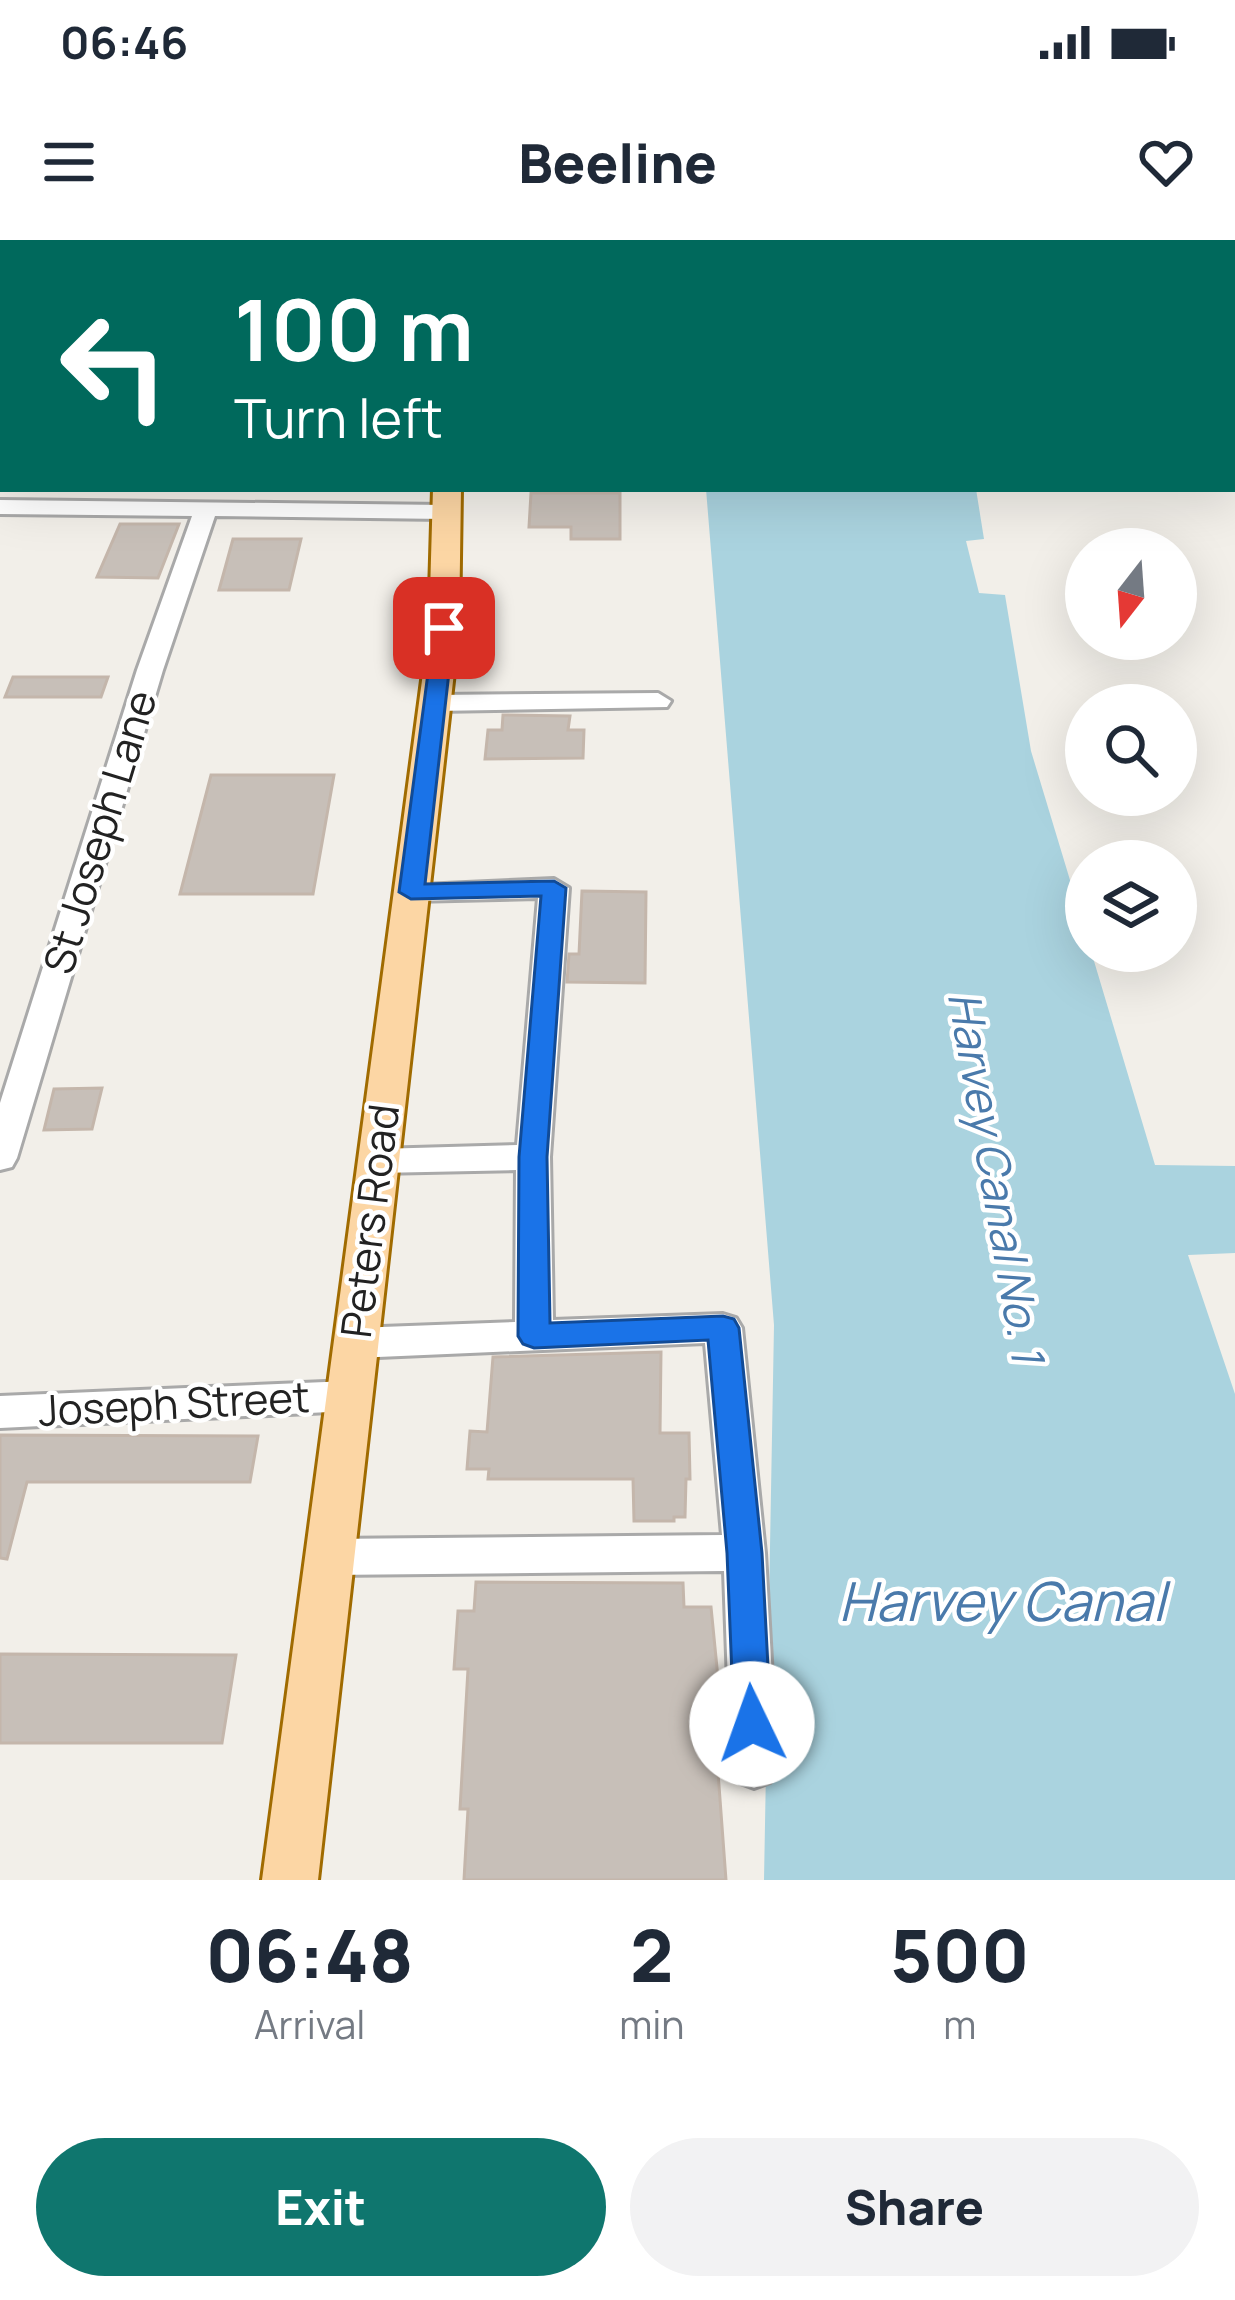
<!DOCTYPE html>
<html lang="en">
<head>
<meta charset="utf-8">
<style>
	body { margin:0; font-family:Manrope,sans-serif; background:#f2f2f3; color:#1f2937; height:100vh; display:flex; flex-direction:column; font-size:45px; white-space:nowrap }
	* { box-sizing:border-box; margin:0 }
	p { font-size:39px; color:#747a83 }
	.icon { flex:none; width:66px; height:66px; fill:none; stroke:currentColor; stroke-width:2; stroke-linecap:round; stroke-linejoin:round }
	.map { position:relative; height:1640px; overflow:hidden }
	.drawer { display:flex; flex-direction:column; background:#fff; flex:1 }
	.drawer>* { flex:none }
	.banner { position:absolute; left:0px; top:0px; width:1236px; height:252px; box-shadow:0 12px 48px #0002; background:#00695c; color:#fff; overflow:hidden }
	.needle { width:78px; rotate:197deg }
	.tools { position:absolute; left:1065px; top:288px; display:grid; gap:24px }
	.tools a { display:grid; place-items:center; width:132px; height:132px; border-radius:50%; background:#fff; box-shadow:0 12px 48px #0002; font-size:60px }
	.pin { position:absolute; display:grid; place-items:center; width:102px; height:102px; color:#fff; margin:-51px; border-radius:24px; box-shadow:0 6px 18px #0006 }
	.me { position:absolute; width:132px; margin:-66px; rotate:357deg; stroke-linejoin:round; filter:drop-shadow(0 0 9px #0008) }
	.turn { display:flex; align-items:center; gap:42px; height:252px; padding:0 36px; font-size:54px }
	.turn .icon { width:156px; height:156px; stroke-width:2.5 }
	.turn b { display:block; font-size:84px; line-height:102px }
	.eta { display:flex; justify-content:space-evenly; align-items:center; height:204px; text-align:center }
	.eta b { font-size:72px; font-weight:800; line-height:84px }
	.primary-button { display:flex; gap:24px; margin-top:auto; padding:24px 36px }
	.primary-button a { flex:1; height:138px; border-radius:72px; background:#0f766e; color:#fff; font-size:48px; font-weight:800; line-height:138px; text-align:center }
	.primary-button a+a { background:#f2f2f3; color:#1f2937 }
	.status { display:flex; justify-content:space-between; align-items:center; height:84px; padding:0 60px; background:#fff; direction:ltr }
	.status svg { height:33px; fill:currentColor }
	header { display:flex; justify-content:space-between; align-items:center; height:156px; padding:0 36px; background:#fff; font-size:54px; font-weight:800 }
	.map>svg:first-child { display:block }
	.water { fill:#aad3df }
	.building { fill:#c7bfb8; stroke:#c4b6ab; stroke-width:3 }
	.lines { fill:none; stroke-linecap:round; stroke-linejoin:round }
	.minor-casing { stroke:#a9a9a9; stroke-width:6 }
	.major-casing { stroke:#a06b00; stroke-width:6 }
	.minor { fill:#fff; fill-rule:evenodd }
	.major { fill:#fcd6a4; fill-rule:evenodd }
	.route { fill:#1a73e8; stroke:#114b97; stroke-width:3 }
	.labels { text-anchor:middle; stroke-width:9; stroke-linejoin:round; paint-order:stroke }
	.street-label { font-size:42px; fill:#222; stroke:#fff }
	.water-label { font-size:45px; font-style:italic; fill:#4a7aab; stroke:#fff }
	.near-water-label { font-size:54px; font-style:italic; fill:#4a7aab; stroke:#fff }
</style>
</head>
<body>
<div class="status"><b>06:46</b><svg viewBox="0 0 49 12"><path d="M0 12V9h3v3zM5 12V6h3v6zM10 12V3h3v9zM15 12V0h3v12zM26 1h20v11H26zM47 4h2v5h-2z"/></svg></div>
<header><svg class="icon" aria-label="menu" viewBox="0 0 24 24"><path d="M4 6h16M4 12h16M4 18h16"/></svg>Beeline<svg class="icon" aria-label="heart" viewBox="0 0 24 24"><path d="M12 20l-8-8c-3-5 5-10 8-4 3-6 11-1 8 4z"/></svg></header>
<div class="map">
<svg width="1235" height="1640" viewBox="0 0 1235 1640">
	<rect width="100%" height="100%" fill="#f2efe9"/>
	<path class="water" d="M706 249H976L984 299 966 301 979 353 1005 355 1031 511 1086 693V711H1091L1155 925 1235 926V1013L1188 1015 1235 1154V1640H764L774 1085Z"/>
	<path class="building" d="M531 253H620V299H571V287H529Z
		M120 284H179L158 338 97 337Z
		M233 299H301L289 350H219Z
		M13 437H108L101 457H5Z
		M503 475 570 476 568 490H584L583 518 485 519 488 490H502Z
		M211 535H334L313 654H180Z
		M582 651 646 652 645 743 567 742 569 714H579Z
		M102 848 92 889 44 890 54 849Z
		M661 1112 660 1193H689L690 1239H686L685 1277H674V1281H634L633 1239H488L489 1229H467L470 1191 487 1192 493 1117Z
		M0 1195 258 1196 250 1242H27L7 1319 0 1318Z
		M476 1342 683 1343 684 1367H711L718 1438H711L726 1640H464L468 1569H460L468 1429H454L458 1371H474Z
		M0 1414 236 1415 222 1503H0Z"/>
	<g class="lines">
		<g class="minor-casing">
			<path id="minor" d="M454 0H473L475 3H456Z
				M0 260 445 265 457 272 445 279 215 276 163 430 17 918 12 927 0 930V863L137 430 192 276 0 274Z
				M658 453 671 461 667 467 435 471 422 463 435 455Z
				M554 639 569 648 550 917 553 1080 723 1074 736 1078 742 1088 765 1313 777 1527 770 1542 754 1548 738 1542 731 1527 724 1331 329 1335 314 1330 308 1317 314 1304 329 1299 722 1295 705 1103 355 1118 342 1113 336 1103 342 1093 355 1088 515 1082 516 930 378 933 366 930 361 921 366 912 378 909 517 905 538 658 411 661 396 652 400 646Z
				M349 1141 363 1145 368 1156 363 1167 349 1171 0 1188V1156Z"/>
		</g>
		<g class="major-casing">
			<path id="major" d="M378 0H400L401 3H379Z
				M1233 73H1235V87H1233Z
				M0 75H3V89H0Z
				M0 147H3V163H0Z
				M433 249H461L459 388 318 1640H262L429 388Z"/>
		</g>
		<use href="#minor" class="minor"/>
		<use href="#major" class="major"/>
	</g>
	<path class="route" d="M444 382 454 388 425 644 554 641 566 648 547 917 550 1083 723 1076 734 1079 739 1088 762 1313 771 1484 765 1496 752 1501 739 1496 734 1484 727 1313 708 1100 534 1108 523 1104 518 1096 519 917 541 656 411 659 399 652 434 388Z"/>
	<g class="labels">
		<g class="street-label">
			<text transform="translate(100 592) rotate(-73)" y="15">St Joseph Lane</text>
			<text transform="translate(370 981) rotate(-83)" y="15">Peters Road</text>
			<text transform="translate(174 1164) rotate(-3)" y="15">Joseph Street</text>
		</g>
		<g class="water-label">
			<text transform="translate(996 937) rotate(80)" y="16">Harvey Canal No. 1</text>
		</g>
		<g class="near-water-label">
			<text x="1002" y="1381">Harvey Canal</text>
		</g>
	</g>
</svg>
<div class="tools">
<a><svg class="needle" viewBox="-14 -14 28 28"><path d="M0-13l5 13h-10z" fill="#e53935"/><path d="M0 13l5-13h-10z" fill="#747a83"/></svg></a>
<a><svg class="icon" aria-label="search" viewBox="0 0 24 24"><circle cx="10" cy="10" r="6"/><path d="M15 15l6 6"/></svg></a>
<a><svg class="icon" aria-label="layers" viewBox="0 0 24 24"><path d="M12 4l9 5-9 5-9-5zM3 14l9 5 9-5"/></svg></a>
</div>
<div class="pin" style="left:444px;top:388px;background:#d93025"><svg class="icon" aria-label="arrive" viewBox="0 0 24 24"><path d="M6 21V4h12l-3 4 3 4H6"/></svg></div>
<svg class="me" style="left:752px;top:1484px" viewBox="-20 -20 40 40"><circle r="19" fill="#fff"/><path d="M0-13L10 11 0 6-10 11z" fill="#1a73e8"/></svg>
<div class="banner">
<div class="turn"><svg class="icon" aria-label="left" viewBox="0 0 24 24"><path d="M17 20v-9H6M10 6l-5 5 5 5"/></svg><div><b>100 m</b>Turn left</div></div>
</div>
</div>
<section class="drawer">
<div class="eta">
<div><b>06:48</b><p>Arrival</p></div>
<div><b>2</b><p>min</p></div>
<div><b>500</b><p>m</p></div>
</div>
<div class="primary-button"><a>Exit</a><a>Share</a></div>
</section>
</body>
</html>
